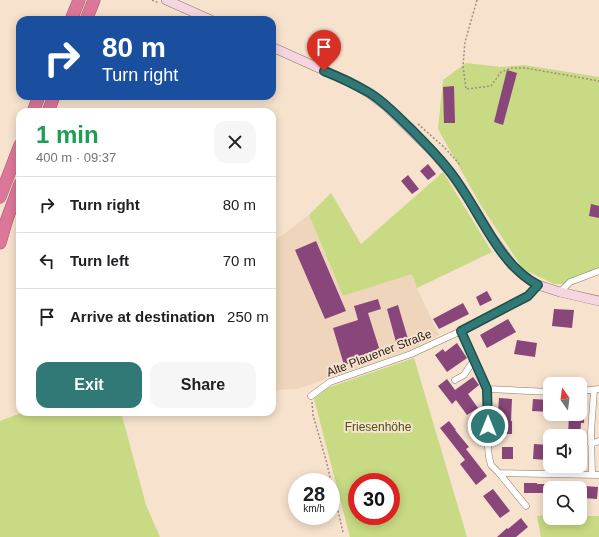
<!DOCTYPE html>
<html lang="en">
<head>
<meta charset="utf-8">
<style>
	body { margin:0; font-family:Arial,sans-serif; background:#f6f6f6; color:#202124; height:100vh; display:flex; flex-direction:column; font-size:15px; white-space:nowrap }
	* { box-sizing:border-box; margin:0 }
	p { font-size:13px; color:#757577 }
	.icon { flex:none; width:22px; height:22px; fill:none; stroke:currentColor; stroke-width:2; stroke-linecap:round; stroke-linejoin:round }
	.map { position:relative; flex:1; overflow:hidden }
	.drawer { position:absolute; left:16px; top:108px; width:260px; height:308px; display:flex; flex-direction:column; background:#fff; border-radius:12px; box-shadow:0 2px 10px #0003 }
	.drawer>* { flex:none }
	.banner { position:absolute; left:16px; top:16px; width:260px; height:84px; border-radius:12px; box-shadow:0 2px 10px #0003; background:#1a4fa0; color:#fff; overflow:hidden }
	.needle { width:26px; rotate:346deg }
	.controls { position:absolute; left:543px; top:377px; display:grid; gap:8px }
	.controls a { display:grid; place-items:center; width:44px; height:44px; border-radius:8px; background:#fff; box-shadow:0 2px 10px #0003; font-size:20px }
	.speed { position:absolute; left:288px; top:473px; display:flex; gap:8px; font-size:20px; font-weight:700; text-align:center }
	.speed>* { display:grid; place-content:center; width:52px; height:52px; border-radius:50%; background:#fff; box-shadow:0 2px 10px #0003; line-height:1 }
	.speed small { font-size:10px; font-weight:400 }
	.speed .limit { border:6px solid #d22; background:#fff; color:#111 }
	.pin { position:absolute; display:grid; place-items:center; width:34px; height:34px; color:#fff; margin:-41px -17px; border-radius:50% 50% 50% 0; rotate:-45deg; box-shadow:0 0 4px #0007 }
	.pin .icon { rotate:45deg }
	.me { position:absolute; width:44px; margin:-22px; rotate:0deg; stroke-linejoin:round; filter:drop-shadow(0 0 3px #0008) }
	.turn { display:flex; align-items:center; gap:14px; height:84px; padding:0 20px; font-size:18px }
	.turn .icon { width:52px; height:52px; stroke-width:2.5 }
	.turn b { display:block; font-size:28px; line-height:34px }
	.round { display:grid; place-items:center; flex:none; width:42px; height:42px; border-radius:12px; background:#f6f6f6 }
	.headline { display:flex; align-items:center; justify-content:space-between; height:68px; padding:0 20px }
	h1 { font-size:24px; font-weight:800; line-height:30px; color:#1e9e55 }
	.primary-button { display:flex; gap:8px; margin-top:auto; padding:8px 20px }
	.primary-button a { flex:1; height:46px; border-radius:12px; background:#307977; color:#fff; font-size:16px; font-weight:800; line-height:46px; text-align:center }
	.primary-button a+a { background:#f6f6f6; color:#202124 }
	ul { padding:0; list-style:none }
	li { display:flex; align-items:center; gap:12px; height:56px; padding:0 20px; border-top:1px solid #e0e0e0 }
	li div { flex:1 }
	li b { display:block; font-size:15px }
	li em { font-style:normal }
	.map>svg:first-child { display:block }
	.built { fill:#efd5bc }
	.green { fill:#c8da83; fill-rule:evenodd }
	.building { fill:#89467a }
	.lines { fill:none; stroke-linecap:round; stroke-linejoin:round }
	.street-casing { stroke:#8c7a67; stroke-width:7 }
	.secondary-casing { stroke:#8c7a67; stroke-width:10 }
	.highway-casing { stroke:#9f5a6e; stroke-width:13 }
	.path { stroke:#9e8f80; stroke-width:1.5; stroke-dasharray:2 2; stroke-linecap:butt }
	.street { stroke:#fff; stroke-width:6 }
	.secondary { stroke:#f5d6e0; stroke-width:9 }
	.highway { stroke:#d79; stroke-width:12 }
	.route-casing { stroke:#1f4f4d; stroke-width:10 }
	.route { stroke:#307977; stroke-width:7 }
	.labels { text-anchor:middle; stroke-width:4; stroke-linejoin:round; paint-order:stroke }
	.street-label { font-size:12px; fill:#2c251d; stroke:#f6e2cd }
	.park-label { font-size:12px; fill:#495414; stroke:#f6e2cd }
</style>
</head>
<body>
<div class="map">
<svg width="599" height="537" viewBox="0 0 599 537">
	<rect width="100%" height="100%" fill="#f6e2cd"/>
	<path class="built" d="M309 215 343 296 412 274 417 288 439 335 412 349 297 389 272 390V243Z"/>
	<path class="green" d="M466 63 501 67 524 65 599 77V274L573 284H554L523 269 480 204 438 129 443 80Z
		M443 172 492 252 417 288 412 274 343 296 309 215 331 193 361 244Z
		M414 358 467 537H350L314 399 327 388ZM357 482H391V516H357Z
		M24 412H121L146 505 160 537H0V421Z
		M550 515V518H580V516H599V537H541L537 516Z"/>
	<path class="building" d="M507 70 517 73 503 125 494 122Z
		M454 86 455 123H444L443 87Z
		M428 164 436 174 428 180 420 171Z
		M408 175 419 189 412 194 401 181Z
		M591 204 599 206V218L589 216Z
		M316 241 346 311 325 319 295 250Z
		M487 291 492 300 480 306 476 297Z
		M378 299 381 309 368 313 380 351 360 357 361 360 344 365 333 328 358 320 354 306Z
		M463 303 469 314 439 329 433 319Z
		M398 305 408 339 396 342 387 309Z
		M554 309 574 310 572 328 552 326Z
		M508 319 516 332 487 348 480 335Z
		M517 340 537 343 535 357 514 354Z
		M457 343 467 358 447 372 435 355 443 349 445 352Z
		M473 377 479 385 468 394 478 408 467 415 456 400 452 404 438 386 447 379 455 390Z
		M499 398 512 399 511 421H512V434H501V412H498Z
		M533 399 550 400V412L532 411Z
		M569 414H584V423H581L580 436H568Z
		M449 421 456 430H455L469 447 466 449 487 476 476 485 460 464 465 460 440 428Z
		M534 444 549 445 548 460 533 459Z
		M502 447H513V459H502Z
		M524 483H537V484H550V509H544V493H524Z
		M584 486 598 487 597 499 584 498Z
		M493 489 510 511 500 518 483 496Z
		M521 518 528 527 516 537H497L507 528 508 529Z"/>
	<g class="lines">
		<g class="street-casing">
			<path id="street" d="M560 292 570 282 599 271
				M461 331 487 389 550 392
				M455 380 464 375 474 360
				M487 389 488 448 489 457 491 465 499 473 526 506
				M580 391 599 389
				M311 396 330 382 411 354 461 331 528 296 538 285
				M591 444 599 441
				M499 473 599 475
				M592 475 591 432 594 390"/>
		</g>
		<g class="secondary-casing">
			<path id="secondary" d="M166 0 211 20
				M272 47 350 82 369 93 385 105 432 151 451 173 468 198 493 239 512 265 522 274 531 281 538 285 560 292 599 301"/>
		</g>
		<g class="highway-casing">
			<path id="highway" d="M71 20 79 0
				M86 20 94 0
				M33 112 39 96
				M48 112 54 96
				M0 197 20 145
				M0 243 7 219 20 184"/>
		</g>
		<path class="path" d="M152 0 159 3
			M477 0 465 42 463 66 466 89 491 86 501 72 512 68H526L599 81
			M418 124 445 148 461 166
			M312 402 313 415 326 460 343 532"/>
		<use href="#street" class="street"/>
		<use href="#secondary" class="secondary"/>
		<use href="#highway" class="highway"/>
	</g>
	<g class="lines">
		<g class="route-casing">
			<path id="route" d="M324 71C339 77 354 84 368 92 384 101 397 116 410 128 424 142 439 157 451 173 478 207 498 265 538 285L528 296 461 331 487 389 488 426"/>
		</g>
		<use href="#route" class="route"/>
	</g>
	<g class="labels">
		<g class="street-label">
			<text transform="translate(379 353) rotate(-21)" y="4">Alte Plauener Straße</text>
		</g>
		<g class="park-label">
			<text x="378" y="431">Friesenhöhe</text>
		</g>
	</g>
</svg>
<div class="controls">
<a><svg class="needle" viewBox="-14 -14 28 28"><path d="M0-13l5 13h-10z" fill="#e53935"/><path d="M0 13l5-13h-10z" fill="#757577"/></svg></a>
<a><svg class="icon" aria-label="sound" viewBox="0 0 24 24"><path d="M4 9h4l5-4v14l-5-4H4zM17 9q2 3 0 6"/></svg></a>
<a><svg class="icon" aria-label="search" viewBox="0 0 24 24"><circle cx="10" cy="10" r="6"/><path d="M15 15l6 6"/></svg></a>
</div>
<div class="speed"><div>28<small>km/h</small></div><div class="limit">30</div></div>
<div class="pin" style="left:324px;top:71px;background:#d93025"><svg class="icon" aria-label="arrive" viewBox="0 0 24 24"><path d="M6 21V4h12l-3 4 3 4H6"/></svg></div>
<svg class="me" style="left:488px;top:426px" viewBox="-20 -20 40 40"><circle r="17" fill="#307977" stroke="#fff" stroke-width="3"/><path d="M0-11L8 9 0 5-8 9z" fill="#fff"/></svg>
<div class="banner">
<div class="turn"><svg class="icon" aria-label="right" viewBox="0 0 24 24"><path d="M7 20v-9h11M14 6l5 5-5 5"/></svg><div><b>80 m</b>Turn right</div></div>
</div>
<section class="drawer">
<div class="headline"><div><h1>1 min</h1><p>400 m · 09:37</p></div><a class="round"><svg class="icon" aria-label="close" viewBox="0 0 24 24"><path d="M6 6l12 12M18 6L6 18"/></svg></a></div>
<ul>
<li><svg class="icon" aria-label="right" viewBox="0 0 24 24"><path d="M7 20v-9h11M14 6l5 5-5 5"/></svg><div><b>Turn right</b></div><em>80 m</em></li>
<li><svg class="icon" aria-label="left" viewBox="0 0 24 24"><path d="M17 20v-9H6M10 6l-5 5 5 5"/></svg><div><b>Turn left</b></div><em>70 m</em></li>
<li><svg class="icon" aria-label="arrive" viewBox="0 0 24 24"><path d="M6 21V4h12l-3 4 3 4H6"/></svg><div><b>Arrive at destination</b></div><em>250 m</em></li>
</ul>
<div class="primary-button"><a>Exit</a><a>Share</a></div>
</section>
</div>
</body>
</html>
